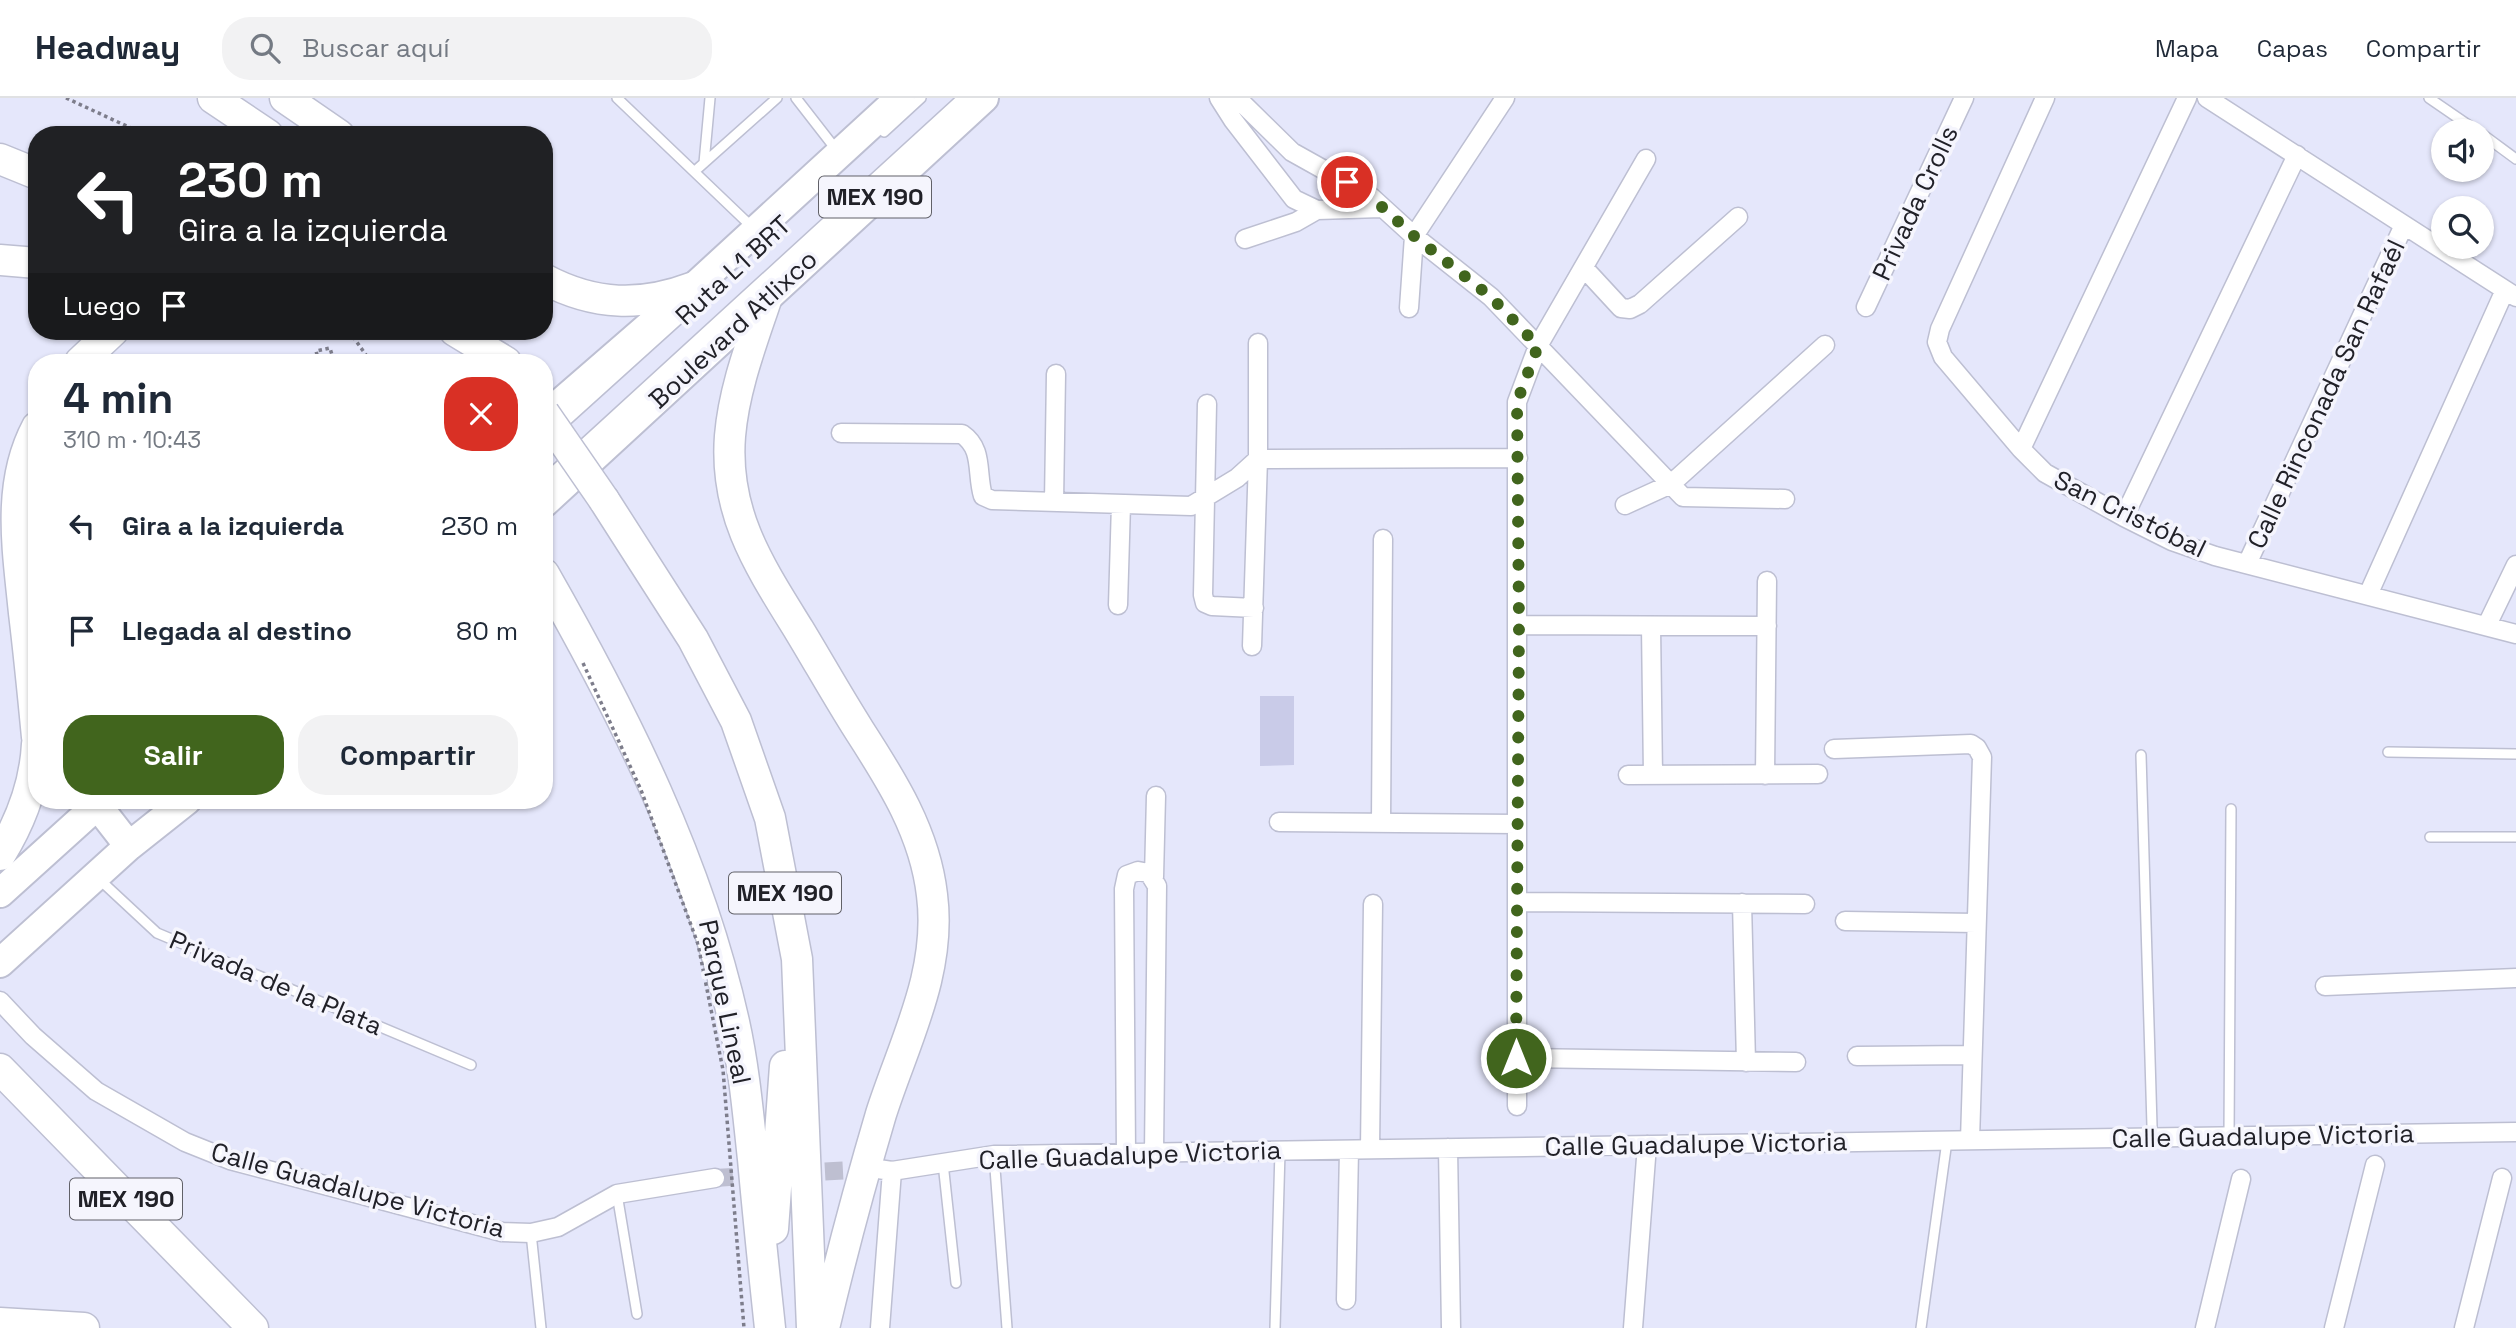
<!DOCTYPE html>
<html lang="es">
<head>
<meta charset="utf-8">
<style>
	body { margin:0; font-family:"Space Grotesk",sans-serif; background:#f2f2f3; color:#1f2937; height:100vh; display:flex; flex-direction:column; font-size:26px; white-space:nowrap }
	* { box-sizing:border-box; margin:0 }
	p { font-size:23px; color:#747a83 }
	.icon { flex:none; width:38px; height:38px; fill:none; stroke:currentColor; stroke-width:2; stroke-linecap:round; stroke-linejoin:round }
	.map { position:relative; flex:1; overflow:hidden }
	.side { position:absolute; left:28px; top:256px; width:525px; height:455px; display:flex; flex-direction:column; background:#fff; border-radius:28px; box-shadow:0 2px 5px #0004 }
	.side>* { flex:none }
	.guide { position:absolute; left:28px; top:28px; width:525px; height:214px; border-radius:28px; box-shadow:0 2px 5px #0004; background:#202124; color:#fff; overflow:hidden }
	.fabs { position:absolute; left:2431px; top:21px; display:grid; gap:14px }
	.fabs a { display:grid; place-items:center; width:63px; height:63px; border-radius:50%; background:#fff; box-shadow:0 2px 5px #0004; font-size:35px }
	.pin { position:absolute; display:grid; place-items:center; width:60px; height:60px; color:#fff; margin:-30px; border:4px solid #fff; border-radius:50%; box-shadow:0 2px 7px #0007 }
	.me { position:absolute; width:77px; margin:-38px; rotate:0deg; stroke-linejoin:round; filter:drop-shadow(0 0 5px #0008) }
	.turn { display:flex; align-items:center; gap:24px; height:147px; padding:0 35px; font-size:32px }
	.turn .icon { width:91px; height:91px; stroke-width:2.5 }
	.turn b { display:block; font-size:49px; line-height:60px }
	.then { display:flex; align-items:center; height:66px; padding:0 35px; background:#0003; gap:14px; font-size:26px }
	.round { display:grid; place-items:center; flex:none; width:74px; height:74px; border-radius:28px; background:#f2f2f3 }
	.headline { display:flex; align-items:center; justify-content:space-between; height:119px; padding:0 35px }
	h1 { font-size:42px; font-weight:600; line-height:52px }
	.cta { display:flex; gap:14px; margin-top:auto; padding:14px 35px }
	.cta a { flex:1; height:80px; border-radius:28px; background:#41651d; color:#fff; font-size:28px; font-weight:600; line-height:80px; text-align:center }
	.cta a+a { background:#f2f2f3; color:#1f2937 }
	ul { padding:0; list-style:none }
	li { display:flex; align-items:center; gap:21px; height:105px; padding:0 35px }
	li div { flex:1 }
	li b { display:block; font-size:26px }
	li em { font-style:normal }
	header { display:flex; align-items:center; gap:42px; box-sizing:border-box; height:98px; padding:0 35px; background:#fff; border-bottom:2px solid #e0e1e3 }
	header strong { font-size:33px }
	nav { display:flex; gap:38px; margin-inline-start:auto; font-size:24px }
	.search { width:490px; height:63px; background:#f2f2f3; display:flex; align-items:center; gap:18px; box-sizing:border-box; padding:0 24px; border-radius:28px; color:#747a83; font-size:26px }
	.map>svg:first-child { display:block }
	.green { fill:#c9cbe8 }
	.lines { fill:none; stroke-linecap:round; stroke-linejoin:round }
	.minor-tunnel { stroke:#bebfd1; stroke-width:18; stroke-dasharray:18 9; stroke-linecap:butt }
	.service-casing { stroke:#bdbfd2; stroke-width:12 }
	.minor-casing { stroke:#bdbfd2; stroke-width:21 }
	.primary-casing { stroke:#bdbfd2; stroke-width:32 }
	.trunk-casing { stroke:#bdbfd2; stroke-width:33 }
	.path { stroke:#7d7d8b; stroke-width:3.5; stroke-dasharray:3.5 3.5; stroke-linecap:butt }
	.service { stroke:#fff; stroke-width:9 }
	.minor { stroke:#fff; stroke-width:18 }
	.primary { stroke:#fff; stroke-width:28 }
	.trunk { stroke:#fff; stroke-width:30 }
	.trunk-bridge-casing { stroke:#bdbfd2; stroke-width:33; stroke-linecap:butt }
	.path-bridge { stroke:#7d7d8b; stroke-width:3.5; stroke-dasharray:3.5 3.5; stroke-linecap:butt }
	.trunk-bridge { stroke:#fff; stroke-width:30 }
	.route { stroke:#41651d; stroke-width:12; stroke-dasharray:0 21.6 }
	.labels { text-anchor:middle; stroke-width:7; stroke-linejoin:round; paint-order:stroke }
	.shield { fill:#f5f5fd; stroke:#616168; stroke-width:2 }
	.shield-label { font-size:24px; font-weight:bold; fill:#212128 }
	.street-label { font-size:26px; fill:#212128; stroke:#f5f5fd }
</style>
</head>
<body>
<header>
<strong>Headway</strong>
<div class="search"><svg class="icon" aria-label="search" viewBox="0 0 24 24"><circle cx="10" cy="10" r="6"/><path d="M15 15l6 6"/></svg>Buscar aquí</div>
<nav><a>Mapa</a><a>Capas</a><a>Compartir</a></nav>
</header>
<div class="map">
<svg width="2516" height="1230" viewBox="0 0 2516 1230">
	<rect width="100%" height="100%" fill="#e5e7fb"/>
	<path class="green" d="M1260 598H1294V667L1260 668Z"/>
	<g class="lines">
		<path class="minor-tunnel" d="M798 1075 872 1071
			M715 1080 763 1077"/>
		<g class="service-casing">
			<path id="service" d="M617 0 752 129
				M796 0 838 54
				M2429 0 2477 33
				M884 34 921 0
				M2482 36 2516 61
				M704 65 710 0
				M695 73 777 0
				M544 343 698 204
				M544 382 962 0
				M2388 654 2516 656
				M2141 657 2152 1028 2150 1040
				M2430 739H2516
				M100 782 157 835 471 967
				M2229 1038 2231 711
				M994 1057 1007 1230
				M943 1065 956 1185
				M617 1096 637 1216
				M531 1135 541 1230
				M1275 1230 1280 1053
				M1921 1230 1947 1043"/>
		</g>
		<g class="minor-casing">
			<path id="minor" d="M1219 0 1233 22 1294 101 1317 112 1381 110
				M1237 0 1292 54 1369 97 1414 138 1491 199 1683 399 1785 401
				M2045 0 1940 231 1937 244 1943 259 2021 351 2045 375 2124 419 2172 443 2215 458 2516 536
				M2207 0 2516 199
				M1245 141 1296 124 1317 112
				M1584 170 1621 210 1630 211 1640 206 1738 119
				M1866 209 1964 0
				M1409 210 1414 138 1505 0
				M1207 306 1203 497 1205 505 1212 508 1254 510
				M841 335 962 336C984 351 976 375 983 398L992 402 1191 408 1237 380 1258 361 1518 360
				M2021 351 2187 0
				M1054 404 1056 276
				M1625 407 1671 386 1825 247
				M2124 419 2297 57
				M2247 466 2404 127
				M2368 497 2505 192
				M1118 507 1121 406
				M1519 527 1767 528
				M2487 527 2516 467
				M1651 528 1653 677
				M1252 548 1258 361V245
				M1834 651 1971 646 1977 650 1982 659 1970 1042
				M1628 677 1818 676
				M1765 677 1767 483
				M1279 724 1517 726
				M1381 725 1383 441
				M1154 779 1156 698
				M1517 804 1805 806
				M1742 805 1746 964
				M1845 823 1976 825
				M2325 888 2516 880
				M0 903 33 938 96 993 185 1044 230 1062 502 1134 531 1135 558 1129 617 1096 715 1080
				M1857 958 1972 957
				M1516 960 1796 964
				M1517 1008V304L1538 248 1646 61
				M1448 1050 1451 1230
				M1370 1051 1373 806
				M1126 1055 1124 791 1127 777 1138 773 1149 775 1157 788 1154 1054
				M878 1071 892 1073 994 1057 2516 1034
				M1346 1202 1349 1052
				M880 1230 892 1073
				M1633 1230 1647 1047
				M2205 1230 2241 1081
				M2334 1230 2375 1067
				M2464 1230 2502 1080"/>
		</g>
		<g class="primary-casing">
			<path id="primary" d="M544 319 694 189 900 0
				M544 405 984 0
				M97 707 129 748
				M0 795 103 702
				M0 865 129 748 187 702"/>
		</g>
		<g class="trunk-casing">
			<path id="trunk" d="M213 0 268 37
				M285 0 339 37
				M0 61 37 76
				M0 162 37 165
				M544 181C595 208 641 209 694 189
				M767 199C752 244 734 290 730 338 724 416 760 469 799 532 819 565 838 599 859 632 892 683 925 735 932 797 942 875 904 944 881 1016 860 1087 841 1158 824 1230
				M455 233 506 264
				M80 264 113 233
				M37 329C6 387 18 453 24 515 29 556 33 597 37 639
				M604 402 693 541 736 623 770 720 797 861 812 1230
				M544 476C625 618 698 763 734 924 744 969 748 1015 753 1061 758 1117 764 1174 770 1230
				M0 757C21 723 35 685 37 646
				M0 971 253 1230
				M773 1131 785 968
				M0 1225 84 1230"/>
		</g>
		<path class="path" d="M66 0 146 37
			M349 233 371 264
			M319 264 316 253 330 250 334 264"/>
		<use href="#service" class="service"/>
		<use href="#minor" class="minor"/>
		<use href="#primary" class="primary"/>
		<use href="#trunk" class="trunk"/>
		<g class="trunk-bridge-casing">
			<path id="trunk-bridge" d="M544 315 604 402"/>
		</g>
		<path class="path-bridge" d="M583 565 641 692 698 846 723 972 744 1230"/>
		<use href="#trunk-bridge" class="trunk-bridge"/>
	</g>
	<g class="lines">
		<path class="route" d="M1347 84 1369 97 1414 138 1491 199 1538 248 1517 304 1519 527 1516 960"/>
	</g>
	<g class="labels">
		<g class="shield">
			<rect x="819" y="78.5" width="112" height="41" rx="5"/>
			<rect x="729" y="774.5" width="112" height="41" rx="5"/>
			<rect x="70" y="1080.5" width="112" height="41" rx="5"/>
		</g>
		<g class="shield-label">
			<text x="875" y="107">MEX 190</text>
			<text x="785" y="803">MEX 190</text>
			<text x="126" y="1109">MEX 190</text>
		</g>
		<g class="street-label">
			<text transform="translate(1915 105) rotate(-65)" y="9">Privada Crolls</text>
			<text transform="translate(733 172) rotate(-43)" y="9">Ruta L1 BRT</text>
			<text transform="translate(733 231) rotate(-43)" y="9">Boulevard Atlixco</text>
			<text transform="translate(2326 296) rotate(-65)" y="9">Calle Rinconada San Rafaél</text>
			<text transform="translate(2130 416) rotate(26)" y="9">San Cristóbal</text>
			<text transform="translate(276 885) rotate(23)" y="9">Privada de la Plata</text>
			<text transform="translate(725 904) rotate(78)" y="9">Parque Lineal</text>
			<text transform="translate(2263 1038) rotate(-1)" y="9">Calle Guadalupe Victoria</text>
			<text transform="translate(1696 1046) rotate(-1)" y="9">Calle Guadalupe Victoria</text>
			<text transform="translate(1130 1057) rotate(-2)" y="9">Calle Guadalupe Victoria</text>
			<text transform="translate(358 1092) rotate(15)" y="9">Calle Guadalupe Victoria</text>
		</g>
	</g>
</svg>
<div class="fabs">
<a><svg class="icon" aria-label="sound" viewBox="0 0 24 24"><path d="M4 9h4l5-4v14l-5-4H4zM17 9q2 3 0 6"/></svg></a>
<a><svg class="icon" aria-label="search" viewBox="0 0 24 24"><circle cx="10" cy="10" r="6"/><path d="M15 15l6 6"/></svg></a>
</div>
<div class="pin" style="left:1347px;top:84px;background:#d93025"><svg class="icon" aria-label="arrive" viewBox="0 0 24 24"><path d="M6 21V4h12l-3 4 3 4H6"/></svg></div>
<svg class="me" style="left:1516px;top:960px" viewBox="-20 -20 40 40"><circle r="17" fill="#41651d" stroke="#fff" stroke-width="3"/><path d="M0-11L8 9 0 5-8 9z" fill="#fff"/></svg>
<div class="guide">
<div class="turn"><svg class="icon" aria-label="left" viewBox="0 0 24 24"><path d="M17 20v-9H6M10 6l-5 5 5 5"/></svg><div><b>230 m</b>Gira a la izquierda</div></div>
<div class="then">Luego<svg class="icon" aria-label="arrive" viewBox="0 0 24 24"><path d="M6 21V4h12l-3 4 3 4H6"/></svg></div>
</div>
<section class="side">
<div class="headline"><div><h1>4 min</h1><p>310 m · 10:43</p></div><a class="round" style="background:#d93025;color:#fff"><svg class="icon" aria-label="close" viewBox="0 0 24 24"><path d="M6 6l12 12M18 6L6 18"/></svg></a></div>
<ul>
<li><svg class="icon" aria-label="left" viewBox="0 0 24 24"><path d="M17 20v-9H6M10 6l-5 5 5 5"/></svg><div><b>Gira a la izquierda</b></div><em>230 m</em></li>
<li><svg class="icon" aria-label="arrive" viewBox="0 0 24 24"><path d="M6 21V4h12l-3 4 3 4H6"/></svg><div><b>Llegada al destino</b></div><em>80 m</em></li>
</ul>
<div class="cta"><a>Salir</a><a>Compartir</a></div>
</section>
</div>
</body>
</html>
